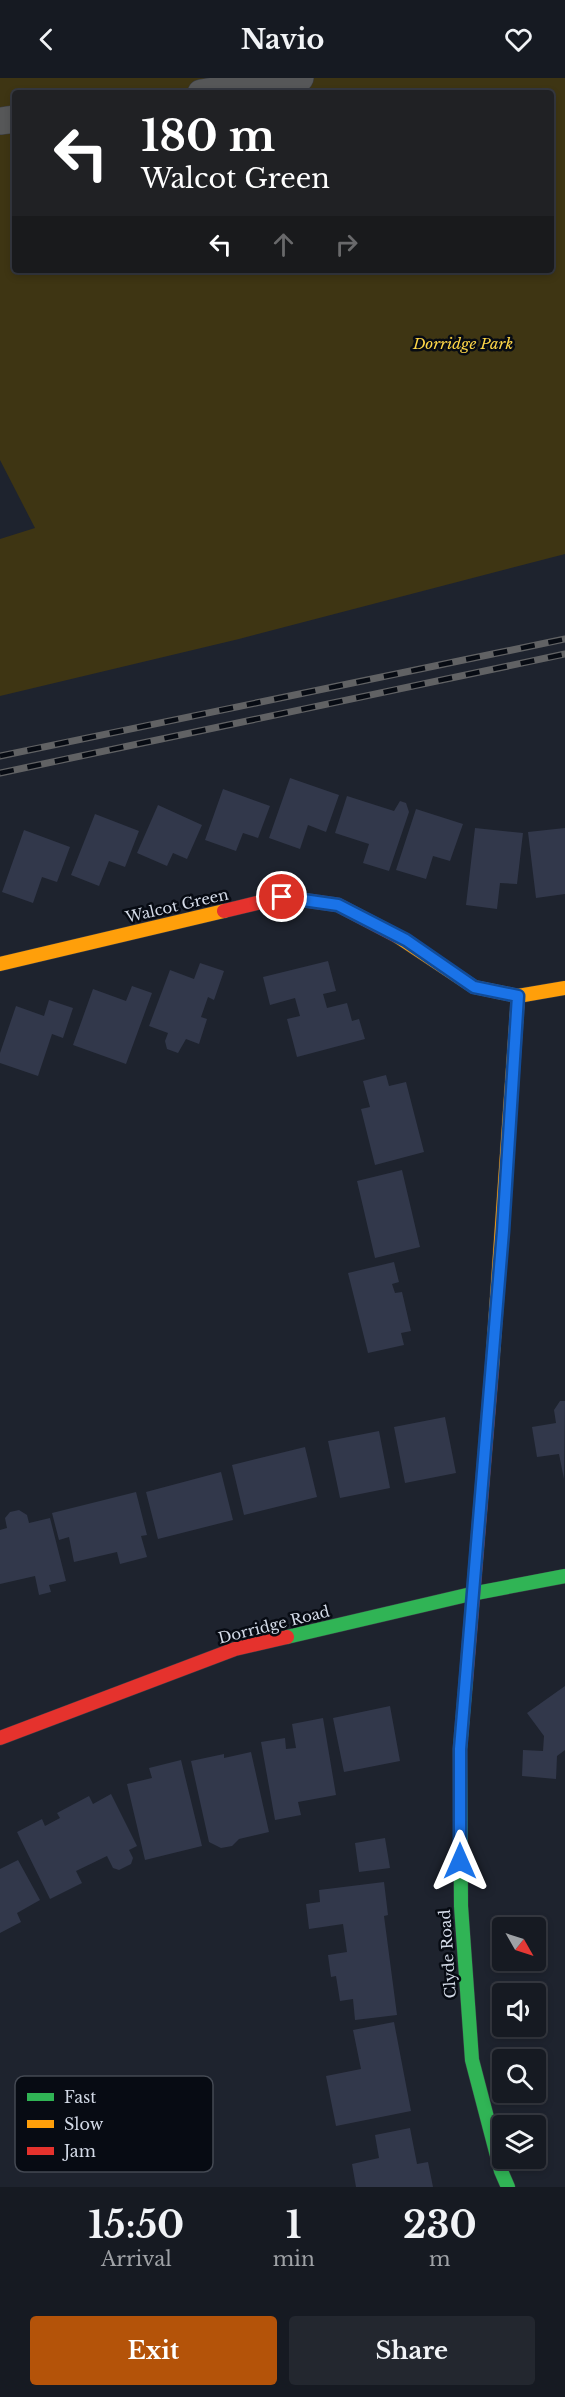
<!DOCTYPE html>
<html lang="en">
<head>
<meta charset="utf-8">
<style>
	body { margin:0; font-family:"Libre Baskerville",serif; background:#23272f; color:#f1f3f6; height:100vh; display:flex; flex-direction:column; font-size:22px; white-space:nowrap }
	* { box-sizing:border-box; margin:0 }
	p { font-size:20px; color:#9ea1a5 }
	.icon { flex:none; width:33px; height:33px; fill:none; stroke:currentColor; stroke-width:2; stroke-linecap:round; stroke-linejoin:round }
	.map { position:relative; height:2109px; overflow:hidden }
	.sheet { display:flex; flex-direction:column; background:#161a22; flex:1 }
	.sheet>* { flex:none }
	.banner { position:absolute; left:12px; top:12px; width:542px; height:183px; border-radius:6px; box-shadow:0 3px 9px #0003,0 0 0 2px #353840; background:#202124; color:#fff; overflow:hidden }
	.needle { width:39px; rotate:129deg }
	.buttons { position:absolute; left:492px; top:1839px; display:grid; gap:12px }
	.buttons a { display:grid; place-items:center; width:54px; height:54px; border-radius:6px; background:#161a22; box-shadow:0 3px 9px #0003,0 0 0 2px #353840; font-size:30px }
	.pin { position:absolute; display:grid; place-items:center; width:51px; height:51px; color:#fff; margin:-26px; border:3px solid #fff; border-radius:50%; box-shadow:0 2px 6px #0007 }
	.me { position:absolute; width:66px; margin:-33px; rotate:0deg; stroke-linejoin:round; filter:drop-shadow(0 0 4px #0008) }
	.turn { display:flex; align-items:center; gap:21px; height:126px; padding:0 30px; font-size:27px }
	.turn .icon { width:78px; height:78px; stroke-width:2.5 }
	.turn b { display:block; font-size:42px; line-height:51px }
	.lanes { display:flex; align-items:center; height:57px; padding:0 30px; background:#0003; justify-content:center; gap:30px; direction:ltr }
	.lanes .off { opacity:.35 }
	.eta { display:flex; justify-content:space-evenly; align-items:center; height:102px; text-align:center }
	.eta b { font-size:36px; font-weight:800; line-height:42px }
	.action { display:flex; gap:12px; margin-top:auto; padding:12px 30px }
	.action a { flex:1; height:69px; border-radius:6px; background:#b45309; color:#fff; font-size:24px; font-weight:800; line-height:69px; text-align:center }
	.action a+a { background:#23272f; color:#f1f3f6 }
	header { display:flex; justify-content:space-between; align-items:center; height:78px; padding:0 30px; background:#161a22; font-size:27px; font-weight:800 }
	.map>svg:first-child { display:block }
	.green { fill:#3e3513; fill-rule:evenodd }
	.building { fill:#32384b }
	.lines { fill:none; stroke-linecap:round; stroke-linejoin:round }
	.street-casing { stroke:#393d46; stroke-width:28 }
	.fast-casing { stroke:#393d46; stroke-width:15 }
	.slow-casing { stroke:#393d46; stroke-width:15 }
	.jam-casing { stroke:#393d46; stroke-width:15 }
	.street { stroke:#565758; stroke-width:27 }
	.fast { stroke:#30b455; stroke-width:14 }
	.slow { stroke:#ff9f0a; stroke-width:14 }
	.jam { stroke:#e5322d; stroke-width:14 }
	.rail-casing { stroke:#616264; stroke-width:7 }
	.rail { stroke:#070b13; stroke-width:4.5; stroke-dasharray:14; stroke-linecap:butt }
	.route-casing { stroke:#114b97; stroke-width:15 }
	.route { stroke:#1a73e8; stroke-width:10 }
	.labels { text-anchor:middle; stroke-width:5; stroke-linejoin:round; paint-order:stroke }
	.park-label { font-size:15px; font-style:italic; fill:#fed647; stroke:#070b13 }
	.street-label { font-size:15px; fill:#d3dae7; stroke:#070b13 }
	.key { fill:#070b13; stroke:#444953; stroke-width:1.5 }
	.key-label { font-size:16px; fill:#d3dae7 }
</style>
</head>
<body>
<header><svg class="icon" aria-label="back" viewBox="0 0 24 24"><path d="M15 5l-7 7 7 7"/></svg>Navio<svg class="icon" aria-label="heart" viewBox="0 0 24 24"><path d="M12 20l-8-8c-3-5 5-10 8-4 3-6 11-1 8 4z"/></svg></header>
<div class="map">
<svg width="565" height="2109" viewBox="0 0 565 2109">
	<rect width="100%" height="100%" fill="#1e232e"/>
	<path class="green" d="M0 0H565V476L239 561 0 618V461L35 450 0 382ZM15 15H550V192H15Z"/>
	<path class="building" d="M290 700 339 717 326 754 308 747 300 771 269 760Z
		M223 711 270 728 258 760 243 755 236 773 205 762Z
		M347 718 394 733 400 723 406 725 409 734 389 793 363 785 369 766 335 755Z
		M158 727 202 747 187 781 173 775 167 788 137 775Z
		M416 731 463 746 450 783 433 778 426 801 396 792Z
		M95 736 139 753 125 789 109 783 99 808 71 797Z
		M475 750 523 755 517 806 500 805 497 831 466 827Z
		M565 750V816L536 820 528 754Z
		M24 752 70 769 57 804 42 799 33 825 2 814Z
		M328 883 336 913 323 916 327 930 347 925 352 943 359 941 365 961 297 979 287 941 300 938 295 920 270 927 263 899Z
		M200 885 224 893 214 922 208 919 201 939 207 941 199 966 186 961 178 975 167 971 165 963 168 955 149 948 170 892 194 901Z
		M132 908 152 915 126 986 73 967 93 911 126 923Z
		M49 922 73 930 63 960 52 956 38 998 0 985V975L16 928 44 938Z
		M386 997 389 1008 406 1004 424 1074 375 1087 361 1031 370 1029 363 1003Z
		M402 1092 420 1169 375 1180 357 1103Z
		M394 1184 399 1204 392 1206 395 1215 402 1214 411 1253 401 1255 404 1267 368 1275 348 1195Z
		M560 1323H565L564 1401 559 1376 537 1379 532 1349 556 1345 554 1332Z
		M445 1339 456 1395 405 1405 394 1349Z
		M379 1353 390 1410 340 1420 328 1363Z
		M305 1369 317 1419 244 1437 232 1387Z
		M221 1394 233 1442 158 1461 146 1414Z
		M136 1414 147 1457 141 1458 147 1479 120 1486 117 1474 74 1484 69 1459 59 1462 52 1435Z
		M19 1432 27 1437 29 1445 50 1440 66 1503 49 1507 51 1514 39 1517 35 1498 0 1506V1452L7 1450 5 1440 10 1434Z
		M565 1608V1672L557 1678 556 1701 522 1698 523 1672 543 1673 544 1658 527 1635Z
		M390 1628 400 1683 344 1694 333 1640Z
		M323 1640 336 1717 298 1724 301 1737 275 1742 261 1664 285 1660 286 1671 296 1670 292 1646Z
		M251 1674 269 1754 239 1761 232 1768 221 1770 209 1764 191 1683 224 1676V1680Z
		M181 1682 202 1768 145 1782 127 1706 152 1700 149 1690Z
		M111 1716 137 1768 129 1772 133 1780 131 1786 119 1792 113 1790 107 1778 76 1793 82 1805 50 1821 17 1754 42 1741 45 1748 60 1740 57 1735 89 1718 93 1726Z
		M385 1760 390 1790 359 1794 355 1765Z
		M18 1782 40 1822 17 1835 21 1844 0 1855V1791Z
		M384 1804 388 1837 384 1838 397 1937 355 1942 353 1921 340 1923 336 1898 331 1899 328 1877 347 1874 343 1846 309 1851 306 1826 320 1824 319 1812Z
		M394 1944 411 2033 336 2048 326 1998 361 1991 353 1952Z
		M410 2050 417 2086 428 2084 433 2109H356L352 2086 379 2080 375 2057Z"/>
	<g class="lines">
		<g class="street-casing">
			<path id="street" d="M201 15 300 0
				M0 43 15 41"/>
		</g>
		<g class="fast-casing">
			<path id="fast" d="M287 1559 471 1516 565 1498
				M466 1602 460 1671 461 1828 472 1982 501 2093 508 2109"/>
		</g>
		<g class="slow-casing">
			<path id="slow" d="M397 858 474 909 518 918 565 910
				M0 886 224 833
				M492 1290 518 918"/>
		</g>
		<g class="jam-casing">
			<path id="jam" d="M224 833 282 819 338 827 397 858
				M466 1602 492 1290
				M0 1660 235 1571 287 1559"/>
		</g>
		<use href="#street" class="street"/>
		<use href="#fast" class="fast"/>
		<use href="#slow" class="slow"/>
		<use href="#jam" class="jam"/>
		<g class="rail-casing">
			<path id="rail" d="M0 678 565 561
				M0 695 565 576"/>
		</g>
		<use href="#rail" class="rail"/>
	</g>
	<g class="lines">
		<g class="route-casing">
			<path id="route" d="M282 819 338 827 406 862 474 909 518 918 503 1153 460 1671V1783"/>
		</g>
		<use href="#route" class="route"/>
	</g>
	<g class="labels">
		<g class="park-label">
			<text x="463" y="271">Dorridge Park</text>
		</g>
		<g class="street-label">
			<text transform="translate(177 828) rotate(-13)" y="5">Walcot Green</text>
			<text transform="translate(274 1547) rotate(-14)" y="5">Dorridge Road</text>
			<text transform="translate(448 1876) rotate(-94)" y="5">Clyde Road</text>
		</g>
	</g>
	<rect x="15" y="1998" width="198" height="96" rx="9" class="key"/>
	<rect x="27" y="2015" width="27" height="8" fill="#30b455"/>
	<rect x="27" y="2042" width="27" height="8" fill="#ff9f0a"/>
	<rect x="27" y="2069" width="27" height="8" fill="#e5322d"/>
	<g class="key-label">
		<text x="64" y="2025">Fast</text>
		<text x="64" y="2052">Slow</text>
		<text x="64" y="2079">Jam</text>
	</g>
</svg>
<div class="buttons">
<a><svg class="needle" viewBox="-14 -14 28 28"><path d="M0-13l5 13h-10z" fill="#e53935"/><path d="M0 13l5-13h-10z" fill="#9ea1a5"/></svg></a>
<a><svg class="icon" aria-label="sound" viewBox="0 0 24 24"><path d="M4 9h4l5-4v14l-5-4H4zM17 9q2 3 0 6"/></svg></a>
<a><svg class="icon" aria-label="search" viewBox="0 0 24 24"><circle cx="10" cy="10" r="6"/><path d="M15 15l6 6"/></svg></a>
<a><svg class="icon" aria-label="layers" viewBox="0 0 24 24"><path d="M12 4l9 5-9 5-9-5zM3 14l9 5 9-5"/></svg></a>
</div>
<div class="pin" style="left:282px;top:819px;background:#d93025"><svg class="icon" aria-label="arrive" viewBox="0 0 24 24"><path d="M6 21V4h12l-3 4 3 4H6"/></svg></div>
<svg class="me" style="left:460px;top:1783px" viewBox="-20 -20 40 40"><path d="M0-17L14 15 0 8-14 15z" fill="#1a73e8" stroke="#fff" stroke-width="4"/></svg>
<div class="banner">
<div class="turn"><svg class="icon" aria-label="left" viewBox="0 0 24 24"><path d="M17 20v-9H6M10 6l-5 5 5 5"/></svg><div><b>180 m</b>Walcot Green</div></div>
<div class="lanes"><svg class="icon" aria-label="left" viewBox="0 0 24 24"><path d="M17 20v-9H6M10 6l-5 5 5 5"/></svg><svg class="icon off" aria-label="ahead" viewBox="0 0 24 24"><path d="M12 20V5M6 11l6-6 6 6"/></svg><svg class="icon off" aria-label="right" viewBox="0 0 24 24"><path d="M7 20v-9h11M14 6l5 5-5 5"/></svg></div>
</div>
</div>
<section class="sheet">
<div class="eta">
<div><b>15:50</b><p>Arrival</p></div>
<div><b>1</b><p>min</p></div>
<div><b>230</b><p>m</p></div>
</div>
<div class="action"><a>Exit</a><a>Share</a></div>
</section>
</body>
</html>
